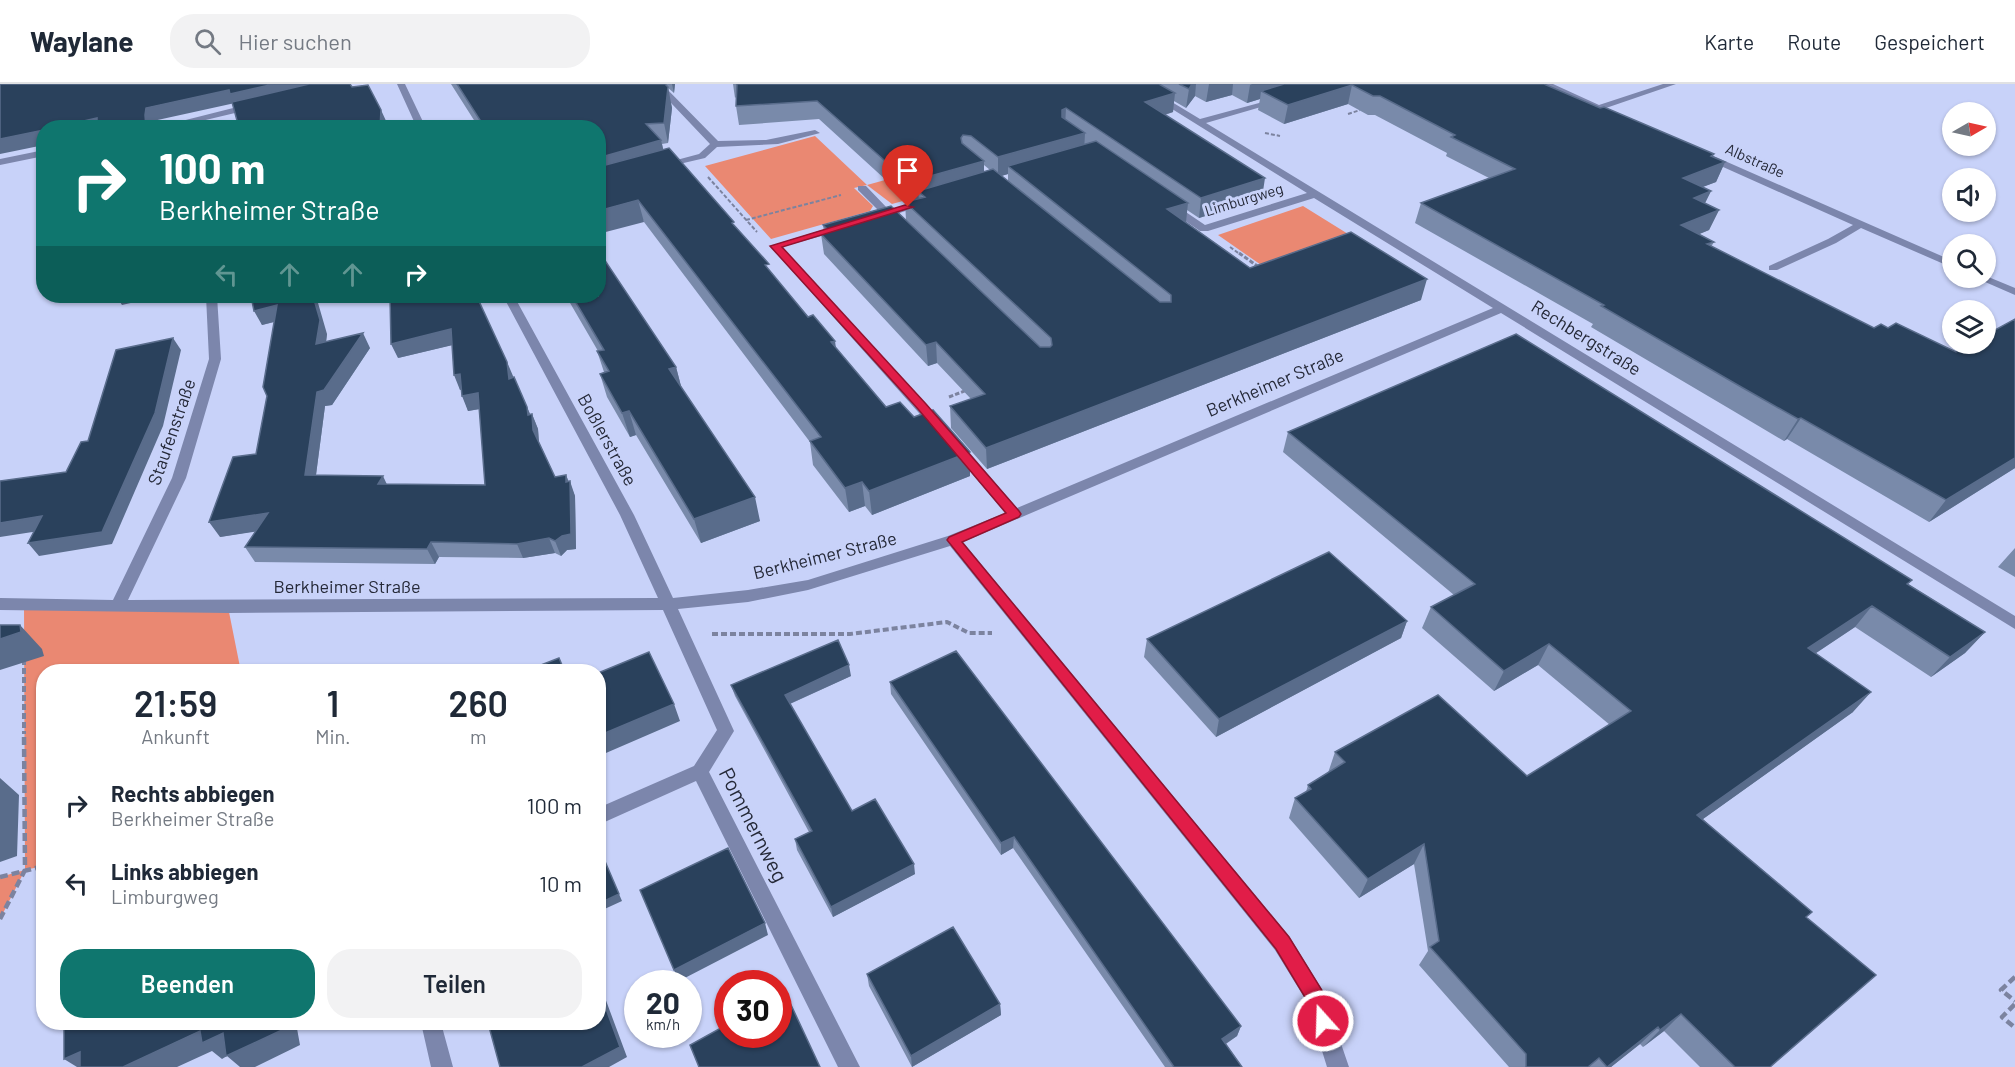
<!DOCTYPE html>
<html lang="de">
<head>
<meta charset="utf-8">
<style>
	body { margin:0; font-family:Barlow,sans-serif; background:#f2f2f3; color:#1f2937; height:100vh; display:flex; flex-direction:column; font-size:22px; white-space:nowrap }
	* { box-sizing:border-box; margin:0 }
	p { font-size:20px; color:#747a83 }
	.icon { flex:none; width:33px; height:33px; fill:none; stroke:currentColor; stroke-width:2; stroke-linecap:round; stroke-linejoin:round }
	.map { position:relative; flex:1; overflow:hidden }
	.sheet { position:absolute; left:36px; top:580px; width:570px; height:366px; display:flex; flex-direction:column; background:#fff; border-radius:24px; box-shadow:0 2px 4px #0004 }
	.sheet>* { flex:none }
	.hud { position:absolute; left:36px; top:36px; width:570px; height:183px; border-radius:24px; box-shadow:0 2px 4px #0004; background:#0f766e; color:#fff; overflow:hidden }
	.needle { width:39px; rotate:81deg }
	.buttons { position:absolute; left:1942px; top:18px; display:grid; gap:12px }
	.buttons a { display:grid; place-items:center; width:54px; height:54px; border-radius:50%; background:#fff; box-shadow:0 2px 4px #0004; font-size:30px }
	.speed { position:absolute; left:624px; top:886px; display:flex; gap:12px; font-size:30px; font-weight:700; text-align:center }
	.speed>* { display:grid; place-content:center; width:78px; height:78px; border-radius:50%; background:#fff; box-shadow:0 2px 4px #0004; line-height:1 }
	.speed small { font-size:15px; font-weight:400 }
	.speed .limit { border:9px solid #d22; background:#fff; color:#111 }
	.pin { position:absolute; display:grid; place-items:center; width:51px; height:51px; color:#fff; margin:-62px -26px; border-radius:50% 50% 50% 0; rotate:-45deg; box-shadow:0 0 6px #0007 }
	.pin .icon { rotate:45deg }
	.me { position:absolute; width:66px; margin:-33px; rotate:340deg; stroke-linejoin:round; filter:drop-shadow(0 0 4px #0008) }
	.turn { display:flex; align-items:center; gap:21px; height:126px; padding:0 24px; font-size:27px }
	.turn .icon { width:78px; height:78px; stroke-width:2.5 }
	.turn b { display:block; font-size:42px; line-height:51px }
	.lanes { display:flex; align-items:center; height:57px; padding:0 24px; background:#0003; justify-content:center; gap:30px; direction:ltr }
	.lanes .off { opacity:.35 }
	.eta { display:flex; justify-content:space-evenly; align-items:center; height:102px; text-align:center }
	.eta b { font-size:36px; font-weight:600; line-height:42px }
	.action { display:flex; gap:12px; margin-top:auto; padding:12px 24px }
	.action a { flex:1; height:69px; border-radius:24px; background:#0f766e; color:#fff; font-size:24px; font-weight:600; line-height:69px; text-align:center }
	.action a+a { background:#f2f2f3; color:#1f2937 }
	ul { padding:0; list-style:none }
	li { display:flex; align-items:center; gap:18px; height:78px; padding:0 24px }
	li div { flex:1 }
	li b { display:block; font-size:22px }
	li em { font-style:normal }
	header { display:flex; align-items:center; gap:36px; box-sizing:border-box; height:84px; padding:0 30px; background:#fff; border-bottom:2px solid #e0e1e3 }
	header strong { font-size:28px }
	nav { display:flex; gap:33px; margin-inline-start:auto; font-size:21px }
	.search { width:420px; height:54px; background:#f2f2f3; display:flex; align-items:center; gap:15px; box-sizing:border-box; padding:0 21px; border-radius:24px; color:#747a83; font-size:22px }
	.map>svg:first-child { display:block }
	.green { fill:#ea8872 }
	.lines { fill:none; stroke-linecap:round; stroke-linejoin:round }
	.path-far3 { stroke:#7c839f; stroke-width:2; stroke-dasharray:4 2; stroke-linecap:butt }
	.path-far2 { stroke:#7c839f; stroke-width:3; stroke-dasharray:4.5 2; stroke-linecap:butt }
	.path-far1 { stroke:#7c839f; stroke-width:4; stroke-dasharray:6 3; stroke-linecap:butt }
	.path { stroke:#7c839f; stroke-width:4.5; stroke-dasharray:8 4; stroke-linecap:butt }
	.minor { fill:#7c86ac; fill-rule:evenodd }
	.wall { fill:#798aaa; fill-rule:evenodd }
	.shaded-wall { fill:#596c8b }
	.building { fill:#2a415c; stroke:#596c8b; stroke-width:1.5 }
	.route { fill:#e11d48; stroke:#92132f; stroke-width:1.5 }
	.labels { text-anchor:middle; stroke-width:6; stroke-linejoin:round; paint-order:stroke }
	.far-street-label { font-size:15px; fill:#252938; stroke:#c8d2f9 }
	.street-label { font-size:18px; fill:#252938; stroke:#c8d2f9 }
	.near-street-label { font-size:21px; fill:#252938; stroke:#c8d2f9 }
</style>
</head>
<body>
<header>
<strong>Waylane</strong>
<div class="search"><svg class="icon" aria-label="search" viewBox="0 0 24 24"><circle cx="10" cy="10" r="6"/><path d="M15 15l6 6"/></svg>Hier suchen</div>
<nav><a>Karte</a><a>Route</a><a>Gespeichert</a></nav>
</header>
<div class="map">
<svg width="2015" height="983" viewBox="0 0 2015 983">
	<rect width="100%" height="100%" fill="#c8d2f9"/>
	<path class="green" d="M815 52 867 101 961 75 979 96 892 120 867 101 854 104 873 122 870 127 771 155 705 82Z
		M1303 122 1361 158 1274 190 1218 151Z
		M24 520 228 523 241 588H44L43 782 25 786 0 835V793L25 786Z"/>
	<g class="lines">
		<path class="path-far3" d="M1348 30 1360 26
			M1265 49 1280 52
			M708 93 757 148
			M746 136 841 111
			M1230 163 1241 171"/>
		<path class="path-far2" d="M1239 169 1260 184
			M949 313 967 306"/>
		<path class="path-far1" d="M712 550H850L947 538 969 549H992
			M24 575V650"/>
		<path class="path" d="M0 793 44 782
			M0 835 25 786 24 649
			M2015 893 2001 906 2015 917
			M2013 942 2002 933 2015 920"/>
		<path class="minor" d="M397 0H405L426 44H417Z
			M653 0H662L718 57 766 56 815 46 820 49 778 60 717 63 705 74 658 85V81L699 70 710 60Z
			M1132 0H1142L1200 35 1281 13V17L1206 39 2015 532V545L1501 229 963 458 1289 852 1323 907 1349 983H1327L1307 918 1275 866 950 462 808 506 748 518 678 525 734 647 709 688 860 983H838L696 697 598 741V724L694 682 717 646 663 526 228 529 0 526V514L113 516 172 394 209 275 206 212H217L221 275 186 394 128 516 658 514 620 431 503 212H514L634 431 673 514 748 506 808 496 948 452 1005 429 953 367 951 364 953 361H963L1017 424 1493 224 1314 114 1208 147H1200L1166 124V120H1174L1205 141 1307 109Z
			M1542 0H1553L1599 21 1663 0H1676L1606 24 1621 31V35L1618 36Z
			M253 19 256 20V24L172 44H154Z
			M44 66V72L0 81V75Z
			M1703 70H1709L1953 177V184L1861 144 1836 159 1777 186H1769V182L1828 155 1853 141 1703 74Z
			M858 102H866L889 126 923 116 928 119 894 131 897 135 896 137H888L884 133 877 135 872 132 880 128 858 106Z
			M842 140 846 141V145L782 163 945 341 947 344 945 347H935L770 162Z
			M1986 192 2015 204V211L1976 194Z
			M421 939H441L453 983H431Z"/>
	</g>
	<path class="wall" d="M451 0H675L674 9 667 3 672 24 668 59 662 60 663 66 735 142 770 188 886 323 914 333 970 392 872 431 865 422 849 428 813 381 810 358 644 138 598 44H479Z
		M733 0H1544L1725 78 1716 98 1702 103 1711 107 1705 119 1719 126 1709 146 1699 150 1714 158 1711 163 2015 384 1929 438 1787 355 1784 357 1730 325 1591 243 1593 240 1415 139 1421 119 1489 94 1446 72 1447 69 1375 31H1368L1348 20 1284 40 1258 26 1260 15 1247 19 1232 11 1206 18 1195 12 1186 24 1174 17 1173 28 1165 31 1262 114 1199 134 1187 126 1186 138 1250 184 1421 216 987 385 951 344 950 322 971 315 937 279 928 282 824 170 821 150 824 149 823 141 906 136 905 118 909 117 819 35 739 41 736 22V13L735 14ZM984 81 990 86 984 88ZM1008 90V97L1001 92Z
		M251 212 327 250 326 258 370 264 332 321 325 322 316 391 387 400 485 401 480 325 468 327 461 305 460 306 452 261 398 274 477 214 513 294 530 330H532L538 345 539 358 555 393 566 391 575 412 576 465 567 466 561 472 555 469 523 474 439 473 435 480 255 478 245 463 256 447 220 453 256 370 267 312 274 238 262 241Z
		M566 212H598L676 283 681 302 760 437 701 459 636 351 630 353 607 313 600 290 604 288 597 267H598Z
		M1288 348 1912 496 1908 500 1985 548 1965 569 1931 593 1855 543 1816 569 1853 628 1703 735 1807 833 1770 983H1700L1664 947 1643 963 1640 960 1611 983H1509L1419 881 1428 867 1414 780 1359 814 1289 734 1295 714 1306 708 1308 701 1328 689 1335 668 1527 692 1610 641 1538 581 1494 607 1422 544 1431 523 1454 511 1283 368Z
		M2015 464V493L1998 483Z
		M1407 537 1401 554 1216 653 1144 573 1147 555Z
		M851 592 790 620 852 727 915 790 833 833 797 766 795 755 809 748 735 612 731 601Z
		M890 598 1241 942 1237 952 1226 960 1242 983H1165L1013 764 1001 771 891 610Z
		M867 890 1000 920 1001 931 912 983 869 902Z"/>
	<path class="shaded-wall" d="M274 0H336L235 19 153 37 152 44H146L145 31 146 24 229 6Z
		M672 0H675L674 9Z
		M1192 0H1196L1195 12 1186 24 1189 5Z
		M1209 0H1233L1232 11 1206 18Z
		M1252 0H1314L1261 7 1260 15 1247 19 1250 1Z
		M1352 1 1348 20 1284 40 1288 21Z
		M668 3 672 24 668 59 664 39Z
		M1175 9 1173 28 1143 37 1145 18Z
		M1066 24 1065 43 1061 45 1062 26Z
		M381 26 387 39 386 44H380Z
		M97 34 102 44H53Z
		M44 46V61L0 70V55Z
		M1085 49 1084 68 1008 82V90L998 93V73Z
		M661 56 666 77 598 97V74Z
		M1714 70 1707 85 1725 78 1716 98 1674 114 1683 94 1711 72Z
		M984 77V97L925 113 918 107 919 116 910 118 909 98Z
		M1265 94 1262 114 1199 134 1201 114Z
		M1711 107 1701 127 1694 114Z
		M638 116 644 138 598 150V127Z
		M1188 119 1186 138 1167 125Z
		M1719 126 1709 146 1671 162 1681 141Z
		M1427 195 1421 216 987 385 986 364Z
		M116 212H161L122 221Z
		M313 212H316L327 250 324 274 316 260Z
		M277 221 285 235 262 241 254 227Z
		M451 245 457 260 398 274 391 260Z
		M363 249 370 264 332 321 325 322 314 406 305 391 317 308Z
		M173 254 181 266 163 342 112 460 39 472 28 459Z
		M835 257 838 280 831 258Z
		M936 258 937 279 928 282 926 261Z
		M507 278 513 292 514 309 509 295Z
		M676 283 682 306 669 285Z
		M460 290 467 304 460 306 454 291Z
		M478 309 485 324 468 327 462 312Z
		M527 323 533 337 532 330 538 345 539 360 528 331Z
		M629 327 636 351 630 353 622 329Z
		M1801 334 1787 355 1784 357 1798 335Z
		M970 368V392L872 431 869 407Z
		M2015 374V384L1929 438 1946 416Z
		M566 391 570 402V397L575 412 576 465 567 466 561 472 555 457 566 398Z
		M383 392 390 407 378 400Z
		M862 398 865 422 849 428 845 404Z
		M755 413 760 437 701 459 694 435Z
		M268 429 278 444 220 453 209 438Z
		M42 432 52 445 0 453V439Z
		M549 454 555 469 523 474 517 460Z
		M431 458 439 473 435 480 427 465Z
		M1872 522 1855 543 1792 585 1808 564Z
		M1407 537 1401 554 1216 653 1219 635Z
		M20 541 42 565 44 572 0 586V555Z
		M1985 548 1965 569 1931 593 1950 573Z
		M1549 560 1538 581 1494 607 1504 587Z
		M849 581 851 592 787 621 785 611Z
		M1871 608 1853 628 1682 750 1697 731Z
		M674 620 680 637 599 672 598 652Z
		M0 694 19 711 17 772 0 778Z
		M1014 753 1013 764 1001 771V759Z
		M1424 760 1414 780 1359 814 1368 795Z
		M604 775 622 817 598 828V820Z
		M914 780 915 790 833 833 831 823Z
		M765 839 768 851 679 897 674 886Z
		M598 895 627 973 609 983H582L598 903Z
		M1000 920 1001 931 912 983 911 972Z
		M1681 930 1664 947 1643 963 1660 946Z
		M281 939H296L300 961 255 983H240L227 972 222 975 212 967 177 983H123L200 947 223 949Z
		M1241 942 1237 952 1219 964 1222 955Z
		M1658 943 1640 960 1611 983H1607Z
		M80 968 103 983H77L64 975Z"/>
	<path class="building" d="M0 0H274L230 10 229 6 146 24 145 31 146 44H97V34L53 44H44V46L0 55Z
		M309 0H350L352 3 368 1 381 26 380 44H239L232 18Z
		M457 0H665L668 3 664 39 646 40 661 56 598 74V44H485Z
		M737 0H1159L1175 9 1145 18 1265 94 1201 114 1066 24 1062 26V33L1085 49 998 73 971 52 963 51 961 54 962 59 984 77 909 98 817 17 736 22Z
		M1179 0H1192L1189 5Z
		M1284 0H1544L1600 24 1604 23 1714 70 1711 72 1725 78 1683 94 1711 107 1694 114 1719 126 1681 141 1714 158 1707 160 1874 244 1881 240 1888 244 1896 239 1956 268 1971 260H1986V251L2015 235V374L1946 416 1801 334 1798 335 1743 304 1601 222 1604 221 1421 119 1515 85 1451 53 1455 51 1380 12H1373L1352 1 1288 21 1261 7Z
		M1096 57 1188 119 1167 125 1250 184 1351 148 1427 195 986 364 950 322 985 310 936 258 926 261 821 150 829 147 823 141 891 122 1040 263H1050L1052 261 1051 254 905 118 925 113 918 107 993 85 1160 218H1171V211L1008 82Z
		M669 64 734 138 732 139 769 180 765 181 808 233 813 231 835 257 831 258 886 323 900 318 914 333 933 326 970 368 869 407 862 398 845 404 810 357 821 353 638 116 598 127V83Z
		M598 166 676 283 669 285 755 413 694 435 629 327 622 329 600 290 609 287 597 267 604 266 572 212H598Z
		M251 212H313L320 236 316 260 363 249 324 306 317 308 305 391 383 392 378 400 485 401 478 309 462 312 460 290 454 291 451 245 391 260 390 212H473V214L477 213 507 278 509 295 514 293 527 323 528 331 532 330 533 346 555 393 566 391V398L570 397 571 450 562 452 555 457 549 454 517 460 431 458 427 465 245 463 268 429 209 438 233 373 256 370 267 312 263 303 277 221 254 227Z
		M1516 250 1912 496 1907 500 1985 548 1950 573 1872 522 1808 564 1871 608 1697 731 1812 828 1806 833 1876 891 1770 983H1735L1681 930 1660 946 1658 943 1607 983 1599 974 1588 983H1526V970L1430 863 1439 857 1424 760 1368 795 1295 714 1311 705 1308 701 1345 678 1335 668 1438 611 1527 692 1631 627 1549 560 1504 587 1431 523 1475 500 1288 348Z
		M173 254 155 329 102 448 28 459 42 432 0 439V397L66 388 81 358 88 357 116 266Z
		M1329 468 1407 537 1219 635 1147 555Z
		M0 541H20L21 548 0 555Z
		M838 556 849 581 785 611 852 727 875 715 914 780 831 823 795 755 812 747 731 601Z
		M956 567 1241 942 1222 955 1242 983H1174L1014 753 1001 759 890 598Z
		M649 568 674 620 598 652V589Z
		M559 574 565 588H523Z
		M469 582 471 588H452Z
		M728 764 765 839 674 886 640 806Z
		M604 775 619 810 598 820V778Z
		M953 843 1000 920 911 972 867 890Z
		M598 903 620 963 582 983H500L488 939H598Z
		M785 908 820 983H699L690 961 728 940V951H778V912Z
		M64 939H281L282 946 226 972 223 949 202 959 200 947 123 983H80V968L64 975Z"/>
	<path class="route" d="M905 121 913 123 782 163 926 320 1019 427 1021 430 1019 433 962 458 1289 853 1323 908 1333 937 1330 943 1323 946 1317 943 1308 918 1276 865 947 456 949 453 1006 429 918 325 770 162Z"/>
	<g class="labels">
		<g class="far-street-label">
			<text transform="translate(1755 77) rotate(24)" y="5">Albstraße</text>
			<text transform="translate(1244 116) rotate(-17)" y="5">Limburgweg</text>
		</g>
		<g class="street-label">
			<text transform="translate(1586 254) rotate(32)" y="6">Rechbergstraße</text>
			<text transform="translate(1275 299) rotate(-23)" y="6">Berkheimer Straße</text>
			<text transform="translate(172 348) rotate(-71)" y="6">Staufenstraße</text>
			<text transform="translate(607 356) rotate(61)" y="6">Boßlerstraße</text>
			<text transform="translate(825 472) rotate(-14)" y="6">Berkheimer Straße</text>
			<text x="347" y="509">Berkheimer Straße</text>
		</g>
		<g class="near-street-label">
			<text transform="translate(753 741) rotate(63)" y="7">Pommernweg</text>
		</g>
	</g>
</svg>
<div class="buttons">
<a><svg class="needle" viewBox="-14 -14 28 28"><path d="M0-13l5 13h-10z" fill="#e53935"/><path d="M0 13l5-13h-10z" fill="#747a83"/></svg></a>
<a><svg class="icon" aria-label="sound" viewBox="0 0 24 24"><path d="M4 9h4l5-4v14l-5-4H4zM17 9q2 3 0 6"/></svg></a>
<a><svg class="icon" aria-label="search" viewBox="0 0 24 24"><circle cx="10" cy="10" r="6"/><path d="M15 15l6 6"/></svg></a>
<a><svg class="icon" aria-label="layers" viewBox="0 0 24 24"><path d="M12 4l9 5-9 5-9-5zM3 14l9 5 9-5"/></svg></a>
</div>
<div class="speed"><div>20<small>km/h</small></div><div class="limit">30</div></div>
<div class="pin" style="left:908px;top:123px;background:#d93025"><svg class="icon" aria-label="arrive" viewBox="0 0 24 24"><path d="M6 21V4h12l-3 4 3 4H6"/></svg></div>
<svg class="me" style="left:1323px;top:937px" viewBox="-20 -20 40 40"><circle r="17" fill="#e11d48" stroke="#fff" stroke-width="3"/><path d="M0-11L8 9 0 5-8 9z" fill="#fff"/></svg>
<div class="hud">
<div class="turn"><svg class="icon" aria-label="right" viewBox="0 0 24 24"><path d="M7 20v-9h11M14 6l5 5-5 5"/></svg><div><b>100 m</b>Berkheimer Straße</div></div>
<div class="lanes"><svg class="icon off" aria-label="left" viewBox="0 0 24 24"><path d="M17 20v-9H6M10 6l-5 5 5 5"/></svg><svg class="icon off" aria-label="ahead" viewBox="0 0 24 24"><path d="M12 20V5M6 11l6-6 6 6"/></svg><svg class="icon off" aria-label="ahead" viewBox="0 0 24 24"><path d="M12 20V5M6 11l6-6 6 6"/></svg><svg class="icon" aria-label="right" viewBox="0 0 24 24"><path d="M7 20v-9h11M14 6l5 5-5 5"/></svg></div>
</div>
<section class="sheet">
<div class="eta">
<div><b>21:59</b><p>Ankunft</p></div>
<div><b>1</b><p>Min.</p></div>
<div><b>260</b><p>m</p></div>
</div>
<ul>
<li><svg class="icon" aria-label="right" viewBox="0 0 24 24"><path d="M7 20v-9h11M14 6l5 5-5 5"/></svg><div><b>Rechts abbiegen</b><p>Berkheimer Straße</p></div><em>100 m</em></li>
<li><svg class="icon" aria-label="left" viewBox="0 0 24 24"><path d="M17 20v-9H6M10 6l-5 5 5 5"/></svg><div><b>Links abbiegen</b><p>Limburgweg</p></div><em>10 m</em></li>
</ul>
<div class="action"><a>Beenden</a><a>Teilen</a></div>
</section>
</div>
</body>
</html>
